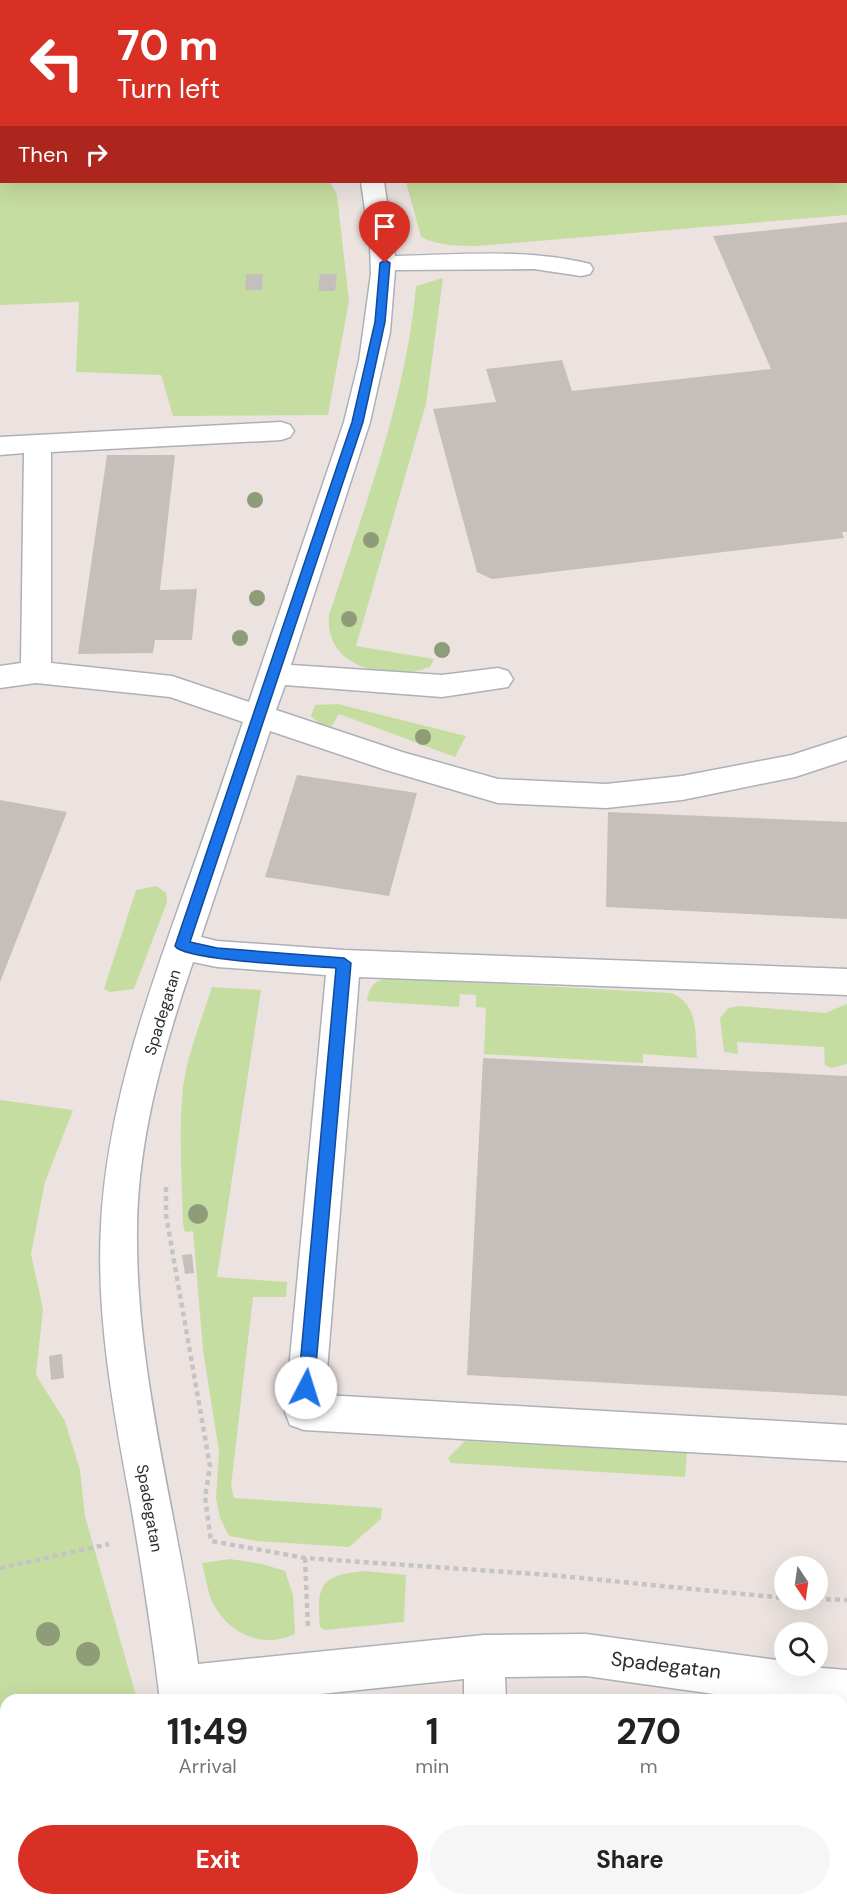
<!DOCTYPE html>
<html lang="en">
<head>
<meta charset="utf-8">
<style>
	body { margin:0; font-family:"DM Sans",sans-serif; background:#f6f6f6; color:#222; height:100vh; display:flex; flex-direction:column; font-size:22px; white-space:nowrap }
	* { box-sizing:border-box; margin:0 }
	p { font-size:20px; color:#767676 }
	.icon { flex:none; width:33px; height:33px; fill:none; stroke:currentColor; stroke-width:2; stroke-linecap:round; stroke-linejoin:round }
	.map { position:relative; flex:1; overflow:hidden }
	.panel { position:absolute; left:0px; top:1694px; width:848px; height:212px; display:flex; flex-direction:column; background:#fff; border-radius:18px 18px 0 0; box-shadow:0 6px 24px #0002 }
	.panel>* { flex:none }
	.top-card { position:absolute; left:0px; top:0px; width:848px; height:183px; box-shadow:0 6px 24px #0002; background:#d93025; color:#fff; overflow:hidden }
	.needle { width:39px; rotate:167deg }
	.buttons { position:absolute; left:774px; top:1556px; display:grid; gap:12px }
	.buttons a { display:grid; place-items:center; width:54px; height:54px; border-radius:50%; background:#fff; box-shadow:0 6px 24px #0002; font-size:30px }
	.pin { position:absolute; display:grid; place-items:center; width:51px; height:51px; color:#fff; margin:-62px -26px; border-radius:50% 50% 50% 0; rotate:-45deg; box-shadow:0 0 6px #0007 }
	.pin .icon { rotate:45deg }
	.me { position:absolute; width:66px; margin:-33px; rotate:5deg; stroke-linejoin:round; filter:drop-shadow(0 0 4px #0008) }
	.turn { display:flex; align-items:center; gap:21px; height:126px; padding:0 18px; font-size:27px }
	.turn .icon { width:78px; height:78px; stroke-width:2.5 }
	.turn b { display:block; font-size:42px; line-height:51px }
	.then { display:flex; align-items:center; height:57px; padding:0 18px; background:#0003; gap:12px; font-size:22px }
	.eta { display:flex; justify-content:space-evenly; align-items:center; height:102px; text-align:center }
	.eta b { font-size:36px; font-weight:700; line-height:42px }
	.button { display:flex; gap:12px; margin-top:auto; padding:12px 18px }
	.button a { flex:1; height:69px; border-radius:36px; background:#d93025; color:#fff; font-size:24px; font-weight:700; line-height:69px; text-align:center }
	.button a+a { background:#f6f6f6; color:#222 }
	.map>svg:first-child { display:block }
	.green { fill:#c6dda1 }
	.building { fill:#c5bfbb }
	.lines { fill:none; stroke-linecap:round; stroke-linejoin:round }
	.minor-casing { stroke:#acb1b7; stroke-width:3 }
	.path { stroke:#c4c4c4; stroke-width:4.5; stroke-dasharray:5 4; stroke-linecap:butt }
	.minor { fill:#fff; fill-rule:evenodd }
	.tree { fill:#8e9d78 }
	.route { fill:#1a73e8; stroke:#114b97; stroke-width:1.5 }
	.labels { text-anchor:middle; stroke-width:5; stroke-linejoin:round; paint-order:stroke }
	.street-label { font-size:16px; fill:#2c2c2c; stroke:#fff }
	.near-street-label { font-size:20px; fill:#2c2c2c; stroke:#fff }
</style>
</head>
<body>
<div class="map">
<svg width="847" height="1904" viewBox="0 0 847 1904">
	<rect width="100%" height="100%" fill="#ece3e0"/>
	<path class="green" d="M382 0H847V215L477 246C457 246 440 246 421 237L406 182H846V2Z
		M0 106 2 182H330L337 195 349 301 328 415 173 416 161 375 76 372 79 302 0 305Z
		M443 278 426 404 356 646 434 659 430 667C389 682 324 669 329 615 364 508 406 399 416 286Z
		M338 704 466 736 455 757 339 714 328 732 311 716 315 705Z
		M157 886 166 893 167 902 134 989 110 992 104 989 136 890Z
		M410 979 671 993C699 1004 695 1033 697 1058L643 1054V1063L484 1054 486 1008 476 1007V995L460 994 459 1007 367 1001C371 973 388 980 410 979Z
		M212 987 261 990 217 1277 287 1282 286 1297H253L231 1486 234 1498 382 1508 381 1519 349 1547 257 1541 229 1536 220 1518 216 1498 219 1452 203 1350 193 1231 185 1232 183 1224C182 1183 179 1140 182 1099 184 1061 201 1022 212 987Z
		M847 1004V1064L831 1068 825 1065 824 1047 737 1042 738 1054 724 1052 720 1018 728 1008 739 1006 825 1013Z
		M0 1100 73 1110 45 1182 31 1254 43 1309 36 1375 65 1421 80 1470 85 1516 137 1699 6 1700V1899H143V1904H0Z
		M465 1441 687 1452 685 1477 451 1463 448 1458Z
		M230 1559 262 1564 285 1571 293 1595 295 1634C262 1650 226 1633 211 1599 207 1588 205 1574 202 1563Z
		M365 1571 406 1575 404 1622 325 1630 320 1627C316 1583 322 1575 365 1571Z
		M308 1899H394L390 1904H316Z"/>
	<path class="building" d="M847 222V532H842L844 538 492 579 477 572 433 409 496 402 486 369 562 360 572 391 771 369 713 236Z
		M246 274H263L262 290H245Z
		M320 274H337L335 291H318Z
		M107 455H175L160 590 197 589 192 640H155L153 653 78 654Z
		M297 775 417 793 389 896 265 877Z
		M0 800 67 812 0 982Z
		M608 812 847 822V919L606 907Z
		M483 1058 847 1076V1396L467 1375Z
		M192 1254 194 1273 185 1274 182 1255Z
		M62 1354 64 1378 51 1380 49 1356Z
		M561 1899H770L772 1904H563Z"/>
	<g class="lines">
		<g class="minor-casing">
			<path id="minor" d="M199 0H221V2H200Z
				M336 0H358L336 2Z
				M0 42H2V56H0Z
				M0 66H2V80H0Z
				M361 182H384L395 256C459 255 527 248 590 264L593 269 590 274 581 276 534 269 395 270 390 332 370 422 291 665 442 675 498 668 508 671 513 679 508 687 442 697 285 685 276 710 402 752 498 779 606 784 682 776 792 755 847 737V760L795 777 682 800 606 808 498 803 386 770 270 731 201 937 217 941 344 950 847 969V995L359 977 325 1395 847 1425V1461L304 1430 290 1425 285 1412 326 975 217 967 193 962C164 1047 138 1137 137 1228 135 1376 179 1518 198 1664L484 1635 586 1634 784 1661V1665L847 1670V1712L842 1711V1700H757L586 1676 505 1677 506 1700H464V1679L263 1700H160C152 1634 142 1570 131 1505 114 1413 96 1319 101 1225 107 1111 144 1005 182 898 203 840 223 781 243 722L170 697 36 683 0 688V666L21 663 24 453 0 455V437L281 422 290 425 294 431 290 437 281 440 51 452V663L172 676 249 702 344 422 359 361 371 274 370 244Z
				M170 1899H214V1904H170Z
				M409 1899H453L451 1904H407Z"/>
		</g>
		<path class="path" d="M166 1187V1215L210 1466 205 1497 211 1541 305 1558 550 1575 784 1598
			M305 1558 308 1629
			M0 1568 109 1544
			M817 1599 847 1600
			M278 1904 279 1899"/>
		<use href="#minor" class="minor"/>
	</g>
	<g class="tree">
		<circle cx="255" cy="500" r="8"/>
		<circle cx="371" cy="540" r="8"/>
		<circle cx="257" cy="598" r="8"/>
		<circle cx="349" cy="619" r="8"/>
		<circle cx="240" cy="638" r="8"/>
		<circle cx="442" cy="650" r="8"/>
		<circle cx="423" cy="737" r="8"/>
		<circle cx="198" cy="1214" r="10"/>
		<circle cx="48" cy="1634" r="12"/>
		<circle cx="88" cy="1654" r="12"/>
	</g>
	<path class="route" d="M385 260 390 263 385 322 363 422 190 942 217 948 344 958 351 963 314 1388 312 1394 306 1396 301 1394 298 1388 336 968C313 966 184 961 175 946L352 422 375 322 380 263Z"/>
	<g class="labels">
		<g class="street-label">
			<text transform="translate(162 1012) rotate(-73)" y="6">Spadegatan</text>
			<text transform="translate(150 1508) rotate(80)" y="6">Spadegatan</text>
		</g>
		<g class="near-street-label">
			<text transform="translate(666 1665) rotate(7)" y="7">Spadegatan</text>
		</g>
	</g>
</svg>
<div class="buttons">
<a><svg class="needle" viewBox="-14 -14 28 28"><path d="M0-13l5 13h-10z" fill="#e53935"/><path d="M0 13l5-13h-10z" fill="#767676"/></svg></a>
<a><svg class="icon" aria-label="search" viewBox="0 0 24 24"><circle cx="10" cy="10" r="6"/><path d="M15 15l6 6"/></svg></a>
</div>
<div class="pin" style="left:385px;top:263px;background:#d93025"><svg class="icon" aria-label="arrive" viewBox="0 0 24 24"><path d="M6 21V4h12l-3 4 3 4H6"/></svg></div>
<svg class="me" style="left:306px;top:1388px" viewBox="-20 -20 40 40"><circle r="19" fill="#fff"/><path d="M0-13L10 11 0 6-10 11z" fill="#1a73e8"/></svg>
<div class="top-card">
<div class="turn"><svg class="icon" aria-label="left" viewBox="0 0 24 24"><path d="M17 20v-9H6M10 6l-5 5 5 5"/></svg><div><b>70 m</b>Turn left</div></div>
<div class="then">Then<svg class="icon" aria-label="right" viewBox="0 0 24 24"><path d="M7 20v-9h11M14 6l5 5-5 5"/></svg></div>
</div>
<section class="panel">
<div class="eta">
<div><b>11:49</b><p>Arrival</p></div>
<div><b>1</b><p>min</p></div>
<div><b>270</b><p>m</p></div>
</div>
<div class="button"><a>Exit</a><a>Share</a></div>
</section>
</div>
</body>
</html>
